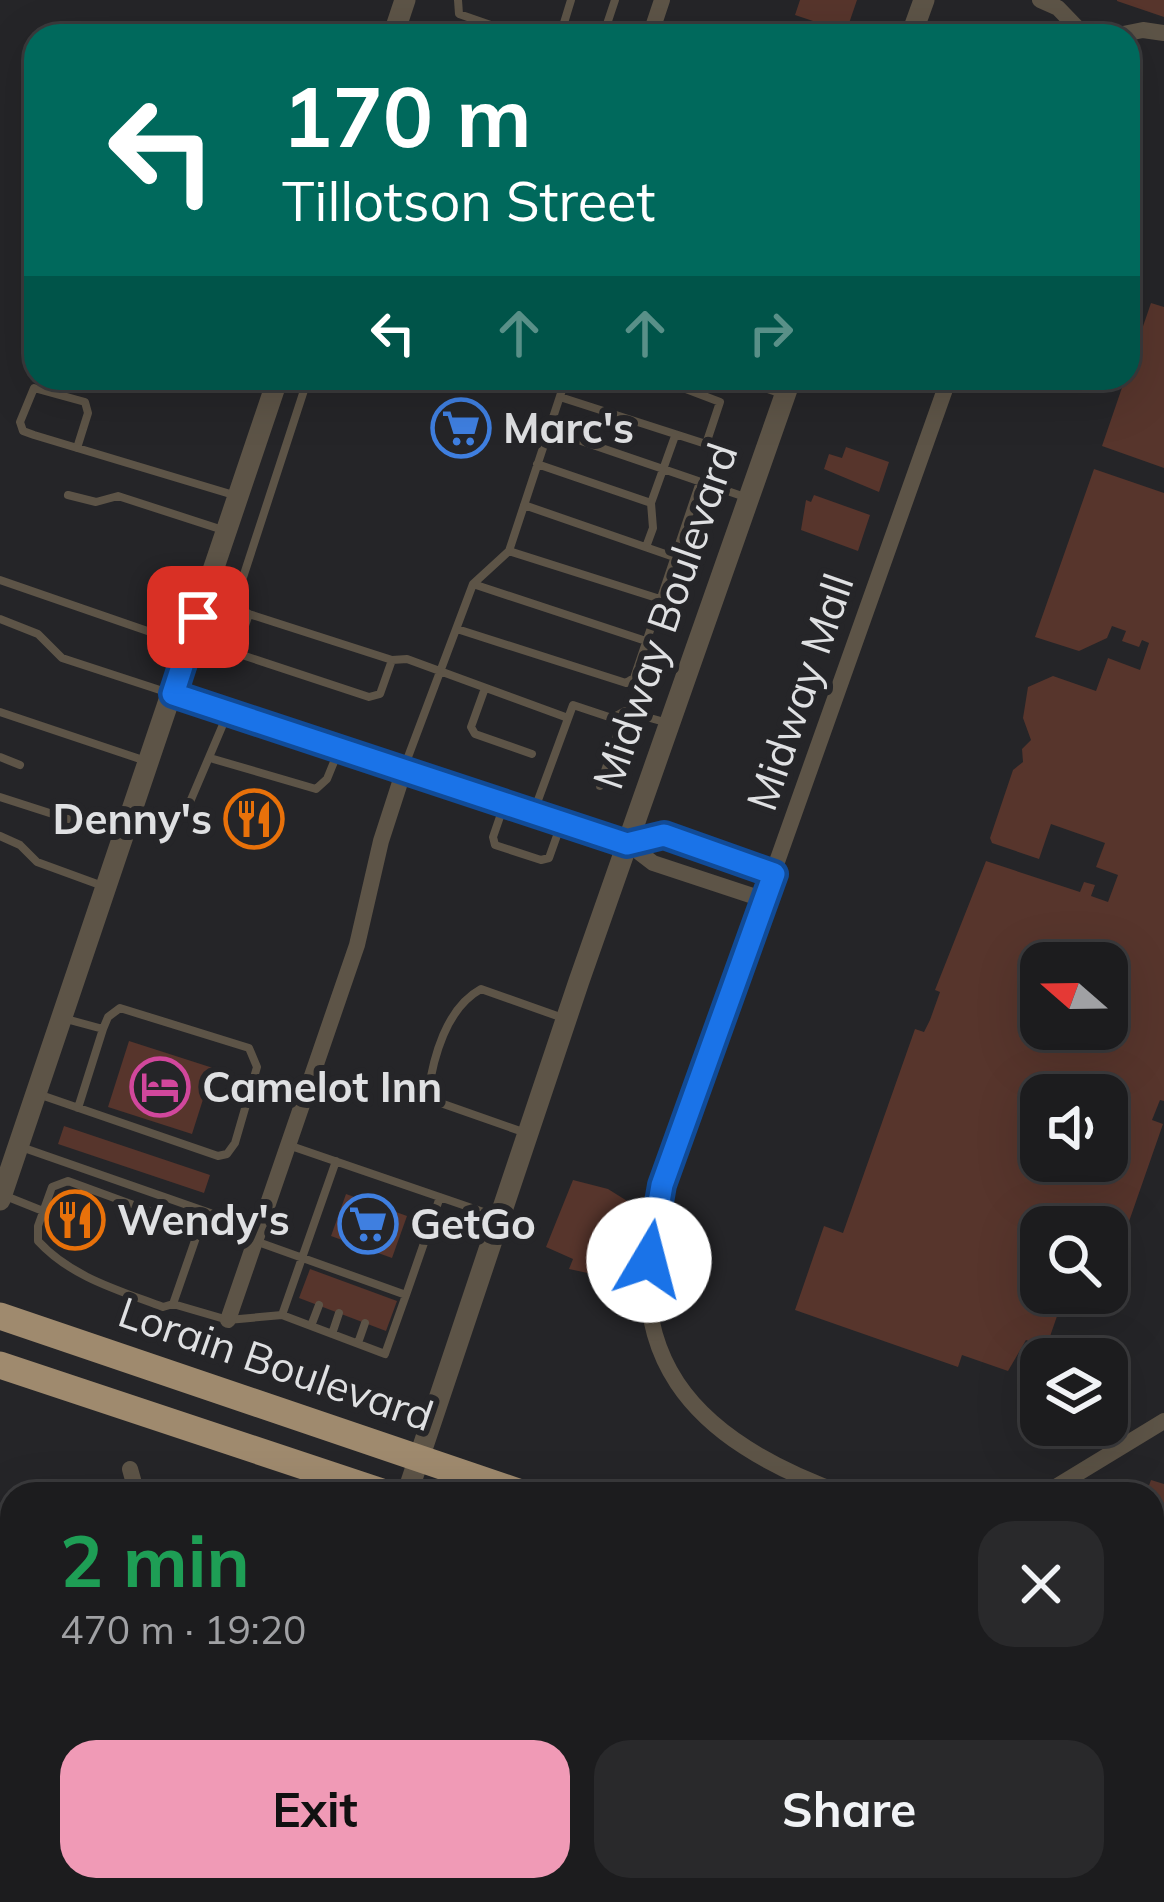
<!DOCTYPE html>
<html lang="en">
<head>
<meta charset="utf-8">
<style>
	body { margin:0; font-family:Mulish,sans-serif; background:#29292b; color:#f1f3f6; height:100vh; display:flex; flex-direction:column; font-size:45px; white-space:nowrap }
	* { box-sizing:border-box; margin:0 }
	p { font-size:39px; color:#a0a1a4 }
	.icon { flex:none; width:66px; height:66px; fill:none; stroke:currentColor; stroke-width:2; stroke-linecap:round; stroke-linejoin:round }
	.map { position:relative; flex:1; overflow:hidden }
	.drawer { position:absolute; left:0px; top:1482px; width:1164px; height:420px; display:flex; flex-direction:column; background:#1c1c1e; border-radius:36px 36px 0 0; box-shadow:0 12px 48px #0002,0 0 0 3px #3a3a3c }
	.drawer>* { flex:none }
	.guide { position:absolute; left:24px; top:24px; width:1116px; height:366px; border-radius:36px; box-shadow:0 12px 48px #0002,0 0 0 3px #3a3a3c; background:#00695c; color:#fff; overflow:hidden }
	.needle { width:78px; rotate:290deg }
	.buttons { position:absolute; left:1020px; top:942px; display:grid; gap:24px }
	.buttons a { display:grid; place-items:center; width:108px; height:108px; border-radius:24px; background:#1c1c1e; box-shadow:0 12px 48px #0002,0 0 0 3px #3a3a3c; font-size:60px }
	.pin { position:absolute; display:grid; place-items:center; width:102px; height:102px; color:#fff; margin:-51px; border-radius:24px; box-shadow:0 6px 18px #0006 }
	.me { position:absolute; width:132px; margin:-66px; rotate:8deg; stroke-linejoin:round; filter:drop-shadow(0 0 9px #0008) }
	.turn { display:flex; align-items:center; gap:42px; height:252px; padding:0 60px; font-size:54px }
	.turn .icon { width:156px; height:156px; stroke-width:2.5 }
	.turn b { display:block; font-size:84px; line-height:102px }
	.lanes { display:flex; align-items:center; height:114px; padding:0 60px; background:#0003; justify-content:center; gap:60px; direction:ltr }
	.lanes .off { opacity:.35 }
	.round { display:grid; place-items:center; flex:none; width:126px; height:126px; border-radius:36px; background:#29292b }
	.headline { display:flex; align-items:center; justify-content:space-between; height:204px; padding:0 60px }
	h1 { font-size:72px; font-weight:700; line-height:90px; color:#1e9e55 }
	.action { display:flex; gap:24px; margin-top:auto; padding:24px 60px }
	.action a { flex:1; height:138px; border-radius:36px; background:#f09ab6; color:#111; font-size:48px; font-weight:700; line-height:138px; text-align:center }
	.action a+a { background:#29292b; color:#f1f3f6 }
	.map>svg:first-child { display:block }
	.building { fill:#57352c; fill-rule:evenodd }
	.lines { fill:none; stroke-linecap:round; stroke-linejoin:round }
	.service { stroke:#5d5447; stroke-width:8 }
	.minor { stroke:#5d5447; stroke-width:16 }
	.tertiary { stroke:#5d5447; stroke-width:21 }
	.trunk { stroke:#9f8a6e; stroke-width:27 }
	.route-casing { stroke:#114b97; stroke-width:30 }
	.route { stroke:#1a73e8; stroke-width:21 }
	.labels { text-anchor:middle; stroke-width:12; stroke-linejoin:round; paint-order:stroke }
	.poi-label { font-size:42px; font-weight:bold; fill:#dfe0e2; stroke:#252528; text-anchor:start }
	.street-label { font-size:42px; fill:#dfe0e2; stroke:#252528 }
</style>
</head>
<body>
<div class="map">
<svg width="1164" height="1902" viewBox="0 0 1164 1902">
	<rect width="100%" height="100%" fill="#252528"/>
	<path class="building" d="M800 0H857L846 32 795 15Z
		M1117 0H1164V17L1117 1Z
		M1151 303 1164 307V468L1102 446Z
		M846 447 889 462 879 492 824 469 829 454 842 458Z
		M1094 469 1164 493V1101L1160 1100 1152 1120 1163 1124 1118 1253 1107 1249V1227H1041V1293H1065L1046 1348 1026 1340 1008 1371 962 1355 958 1367 795 1310 824 1226 843 1233 915 1029 924 1032 930 1020 940 992 935 990 986 861 1080 892 1084 882 1095 885 1091 896 1108 902 1118 875 1096 867 1105 843 1051 824 1039 859 992 843 990 838 1013 770 1023 762 1022 749 1031 740 1023 718 1028 687 1053 676 1096 691 1108 658 1140 670 1149 643 1142 640 1139 647 1122 641 1126 631 1112 626 1107 638 1079 651 1035 637ZM1041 963H1107V1029H1041ZM1041 1095H1107V1161H1041Z
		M814 495 870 515 858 551 801 530 806 500 811 502Z
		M129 1041 213 1068 192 1134 108 1107Z
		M64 1126 210 1175 204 1193 58 1144Z
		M573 1180 608 1189 632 1204 610 1269 600 1268 597 1275 569 1269 573 1259 546 1247Z
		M67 1194 99 1205 82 1246 48 1234 61 1197Z
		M346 1194 407 1216 392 1258 331 1236Z
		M310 1269 397 1301 386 1331 299 1298Z
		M1151 1480 1164 1484V1552L1152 1548V1494H1146Z
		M0 1660 12 1665V1709L0 1705Z
		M381 1890H453L485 1901 377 1902Z"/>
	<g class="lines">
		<path class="service" d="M458 0 459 14 522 36
			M560 36 571 0
			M603 36 615 0
			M733 378 737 379
			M747 382 785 395
			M560 397 706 444 720 402 657 378
			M549 430 745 497
			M77 448 88 413 85 402 34 388 20 422 23 431 34 435 237 496
			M537 464 651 503
			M68 495 96 502 118 496 226 531
			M524 505 674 557
			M646 547 653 528 651 503 675 436
			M509 551 660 599
			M0 580 188 645
			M473 584 646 641
			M209 590 249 614 392 660 407 659 568 718
			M234 605 308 378
			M249 614 238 646 239 654 369 697 380 694 392 660
			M0 619 38 634 62 658 166 692
			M457 629 626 683 634 678 700 482
			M485 688 471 727 475 734 532 754
			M0 712 143 760
			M0 757 20 765
			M210 758 316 789 327 779 338 752
			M405 765 473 584 509 551 566 378
			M600 786 624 713
			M0 797 118 835
			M503 808 493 837 495 845 541 860 549 858 560 827
			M534 811 573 705 612 718 625 711 668 723
			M134 815 174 819 187 809 227 715
			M0 836 20 845 37 862 100 885
			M38 1094 218 1156 227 1154 235 1143 257 1067 249 1048 120 1008 108 1017 103 1029 62 1018
			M78 1108 103 1029
			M526 1133 432 1100 428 1094C433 1058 446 1008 481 989L563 1018
			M291 1146 498 1217
			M24 1148 259 1230
			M336 1161 282 1315 385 1354 406 1295
			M68 1181 199 1229 173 1304 163 1307C118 1290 71 1277 38 1241V1226L52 1187Z
			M3 1195 43 1211
			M258 1242 406 1295 440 1197
			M173 1304 228 1320 282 1315
			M311 1326 319 1305
			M332 1334 339 1313
			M358 1343 365 1323
			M0 1547 12 1551
			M0 1587 12 1591
			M0 1627 12 1632
			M553 1890 586 1902
			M325 1902 329 1890"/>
		<path class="minor" d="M1040 0 1058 8 1085 36
			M650 36 662 0
			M1113 36 1143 30 1164 33
			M627 843 664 835 774 874
			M627 843 653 863 765 900
			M228 1320 357 945 381 841 405 767
			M130 1469 137 1494
			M844 1494C692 1440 612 1355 662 1185L949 378
			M1044 1494 1164 1421
			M1152 1661 1164 1666
			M1152 1859 1164 1865
			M15 1902 19 1890
			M785 1902 790 1890"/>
		<path class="tertiary" d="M393 36 405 0
			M911 36 924 0
			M173 694 627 843
			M0 1200 278 378
			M407 1494 579 981 791 378
			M275 1902 279 1890"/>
		<path class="trunk" d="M0 1316 524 1494
			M0 1365 388 1494
			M1152 1735 1164 1740
			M1152 1786 1164 1790"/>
	</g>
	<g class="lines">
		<g class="route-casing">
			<path id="route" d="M198 617 173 694 627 844 664 835 774 874 662 1185 649 1260"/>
		</g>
		<use href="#route" class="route"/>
	</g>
	<defs>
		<g id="supermarket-ring" transform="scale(3)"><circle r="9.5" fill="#252528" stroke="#3f7fe0" stroke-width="1.5"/><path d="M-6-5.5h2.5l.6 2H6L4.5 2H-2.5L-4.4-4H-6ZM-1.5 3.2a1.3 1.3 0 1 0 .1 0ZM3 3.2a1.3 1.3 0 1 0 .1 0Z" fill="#3f7fe0"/></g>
		<g id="restaurant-ring" transform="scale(3)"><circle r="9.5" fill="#252528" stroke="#e8710a" stroke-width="1.5"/><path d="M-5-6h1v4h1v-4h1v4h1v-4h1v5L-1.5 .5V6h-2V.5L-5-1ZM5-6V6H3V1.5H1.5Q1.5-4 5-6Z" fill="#e8710a"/></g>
		<g id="hotel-ring" transform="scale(3)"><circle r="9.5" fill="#252528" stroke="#d1479c" stroke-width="1.5"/><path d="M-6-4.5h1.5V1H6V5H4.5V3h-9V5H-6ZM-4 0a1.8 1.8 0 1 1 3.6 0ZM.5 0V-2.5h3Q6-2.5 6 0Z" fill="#d1479c"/></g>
	</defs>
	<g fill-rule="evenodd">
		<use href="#supermarket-ring" x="461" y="428"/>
		<use href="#restaurant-ring" x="254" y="819"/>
		<use href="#hotel-ring" x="160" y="1087"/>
		<use href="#restaurant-ring" x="75" y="1220"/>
		<use href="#supermarket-ring" x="368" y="1224"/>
	</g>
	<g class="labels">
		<g class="poi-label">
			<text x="503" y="443">Marc's</text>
			<text x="212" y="834" text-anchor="end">Denny's</text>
			<text x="202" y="1102">Camelot Inn</text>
			<text x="117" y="1235">Wendy's</text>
			<text x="410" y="1239">GetGo</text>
		</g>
		<g class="street-label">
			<text transform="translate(665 616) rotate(-71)" y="15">Midway Boulevard</text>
			<text transform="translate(800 692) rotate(-71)" y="15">Midway Mall</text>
			<text transform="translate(276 1364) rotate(19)" y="15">Lorain Boulevard</text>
		</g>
	</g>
</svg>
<div class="buttons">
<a><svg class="needle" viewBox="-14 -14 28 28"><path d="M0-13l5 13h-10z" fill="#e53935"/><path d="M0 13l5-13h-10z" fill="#a0a1a4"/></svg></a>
<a><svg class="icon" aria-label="sound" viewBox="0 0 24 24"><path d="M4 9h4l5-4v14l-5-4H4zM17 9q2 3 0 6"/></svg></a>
<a><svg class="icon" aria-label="search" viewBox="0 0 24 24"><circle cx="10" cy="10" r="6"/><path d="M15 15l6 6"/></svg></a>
<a><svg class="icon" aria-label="layers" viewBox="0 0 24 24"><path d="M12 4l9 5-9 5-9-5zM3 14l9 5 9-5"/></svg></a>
</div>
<div class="pin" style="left:198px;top:617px;background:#d93025"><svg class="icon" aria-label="arrive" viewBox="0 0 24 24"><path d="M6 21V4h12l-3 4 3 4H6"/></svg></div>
<svg class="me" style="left:649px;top:1260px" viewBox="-20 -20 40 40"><circle r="19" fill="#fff"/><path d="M0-13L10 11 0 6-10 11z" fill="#1a73e8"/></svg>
<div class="guide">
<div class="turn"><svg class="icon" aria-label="left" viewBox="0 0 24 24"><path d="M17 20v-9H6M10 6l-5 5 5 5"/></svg><div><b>170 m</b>Tillotson Street</div></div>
<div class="lanes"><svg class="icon" aria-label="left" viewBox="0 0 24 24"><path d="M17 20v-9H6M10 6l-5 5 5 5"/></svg><svg class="icon off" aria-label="ahead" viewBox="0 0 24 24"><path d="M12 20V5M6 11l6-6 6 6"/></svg><svg class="icon off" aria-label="ahead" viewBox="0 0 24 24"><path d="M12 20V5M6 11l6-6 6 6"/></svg><svg class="icon off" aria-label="right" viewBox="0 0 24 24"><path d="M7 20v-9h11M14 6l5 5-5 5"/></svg></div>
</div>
<section class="drawer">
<div class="headline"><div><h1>2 min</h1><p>470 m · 19:20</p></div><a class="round"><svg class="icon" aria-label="close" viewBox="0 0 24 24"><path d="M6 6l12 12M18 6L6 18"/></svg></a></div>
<div class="action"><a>Exit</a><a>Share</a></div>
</section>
</div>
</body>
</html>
